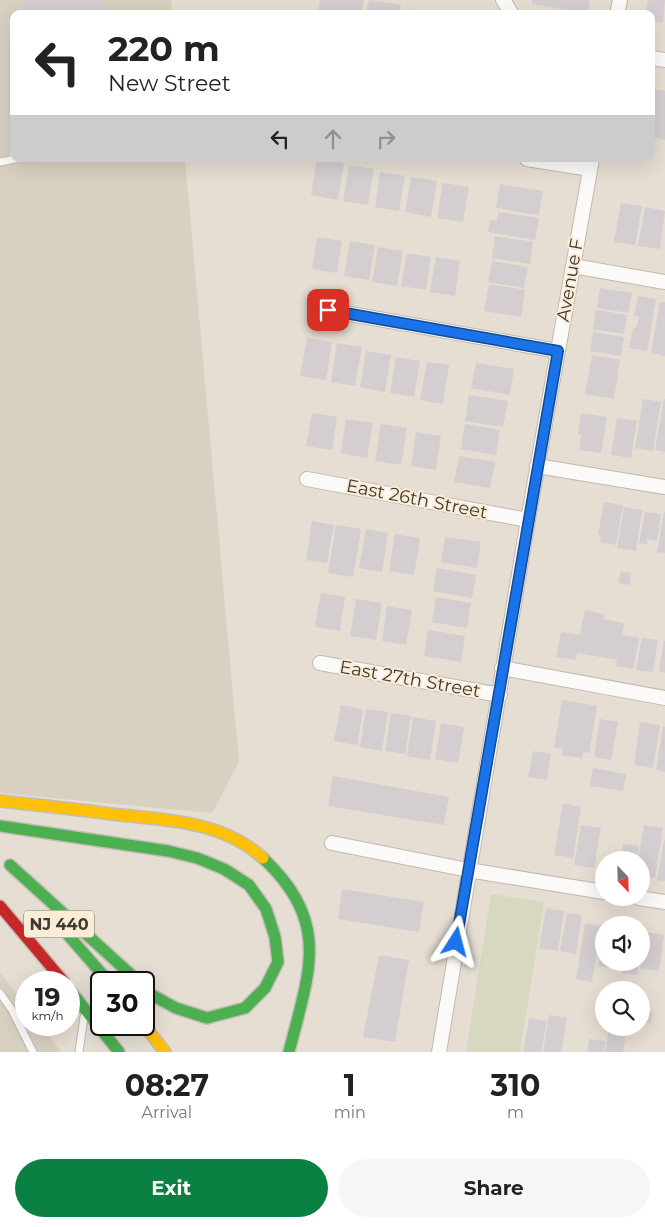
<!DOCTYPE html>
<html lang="en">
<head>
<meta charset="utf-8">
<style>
	body { margin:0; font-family:Montserrat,sans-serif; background:#f6f6f6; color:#222; height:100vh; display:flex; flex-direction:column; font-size:19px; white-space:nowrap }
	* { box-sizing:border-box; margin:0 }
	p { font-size:16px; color:#767676 }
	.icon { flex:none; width:28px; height:28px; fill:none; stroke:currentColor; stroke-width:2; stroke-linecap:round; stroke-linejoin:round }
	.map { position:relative; height:1052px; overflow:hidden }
	.sheet { display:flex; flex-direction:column; background:#fff; flex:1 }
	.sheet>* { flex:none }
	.guide { position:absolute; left:10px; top:10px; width:645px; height:152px; border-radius:10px; box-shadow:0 5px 20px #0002; background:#fff; color:#222; overflow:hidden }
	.needle { width:32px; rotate:157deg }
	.fabs { position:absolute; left:595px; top:851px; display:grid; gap:10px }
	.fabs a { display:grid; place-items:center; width:55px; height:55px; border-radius:50%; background:#fff; box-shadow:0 5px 20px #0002; font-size:25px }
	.speed { position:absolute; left:15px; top:971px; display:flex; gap:10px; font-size:25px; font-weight:700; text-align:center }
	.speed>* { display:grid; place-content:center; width:65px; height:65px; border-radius:50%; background:#fff; box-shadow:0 5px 20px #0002; line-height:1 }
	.speed small { font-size:12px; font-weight:400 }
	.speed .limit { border:2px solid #111; border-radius:8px; background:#fff; color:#111 }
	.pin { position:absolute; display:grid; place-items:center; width:42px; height:42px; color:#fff; margin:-21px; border-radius:10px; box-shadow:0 2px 8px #0006 }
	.me { position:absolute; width:55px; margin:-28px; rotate:9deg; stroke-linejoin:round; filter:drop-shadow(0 0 4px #0008) }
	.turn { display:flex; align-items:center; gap:18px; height:105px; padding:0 15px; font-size:22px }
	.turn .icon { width:65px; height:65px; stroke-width:2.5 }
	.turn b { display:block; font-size:35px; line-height:42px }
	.lanes { display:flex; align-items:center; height:48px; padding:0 15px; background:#0003; justify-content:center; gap:25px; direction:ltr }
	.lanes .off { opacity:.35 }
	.eta { display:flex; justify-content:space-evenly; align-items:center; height:85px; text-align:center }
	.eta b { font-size:30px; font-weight:700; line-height:35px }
	.button { display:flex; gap:10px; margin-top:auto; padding:10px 15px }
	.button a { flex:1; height:58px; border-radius:30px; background:#0b8043; color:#fff; font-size:20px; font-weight:700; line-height:58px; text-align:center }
	.button a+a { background:#f6f6f6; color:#222 }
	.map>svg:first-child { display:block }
	.industrial { fill:#d8d0c0 }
	.green { fill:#d8d7c0 }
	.building { fill:#d5ced0 }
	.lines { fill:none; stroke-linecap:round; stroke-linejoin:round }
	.lane-casing { stroke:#bfb9af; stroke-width:9 }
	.street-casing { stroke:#bfb9af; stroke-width:16 }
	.fast-casing { stroke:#c1bdb7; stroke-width:14 }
	.slow-casing { stroke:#c1bdb7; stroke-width:14 }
	.jam-casing { stroke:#c1bdb7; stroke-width:14 }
	.lane { stroke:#fbfaf8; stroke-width:7 }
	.street { stroke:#fbfaf8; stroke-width:14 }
	.fast { stroke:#4caf50; stroke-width:11 }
	.slow { stroke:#ffc107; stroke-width:11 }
	.jam { stroke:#c62828; stroke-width:11 }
	.route-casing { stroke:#114b97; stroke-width:12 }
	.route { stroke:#1a73e8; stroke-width:9 }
	.labels { text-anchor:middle; stroke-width:4; stroke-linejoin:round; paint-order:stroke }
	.shield { fill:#fbecd7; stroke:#776f63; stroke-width:1 }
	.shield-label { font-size:16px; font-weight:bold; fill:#3e3931 }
	.street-label { font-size:18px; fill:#3e3931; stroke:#fbecd7 }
</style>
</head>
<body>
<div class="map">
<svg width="665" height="1052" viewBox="0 0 665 1052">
	<rect width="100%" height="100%" fill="#e6ded2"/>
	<path class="industrial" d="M0 0H171L172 14H14V159H185L239 762 212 813 0 793Z
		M0 972 26 1006V1025H41L61 1052H0Z"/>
	<path class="green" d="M491 894 544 902 520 1052H466Z"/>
	<path class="building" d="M24 0H101L108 14H17Z
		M320 0H364L361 14H318Z
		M369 0 401 5 399 14H366Z
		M532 0H590L588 13 532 4Z
		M648 0H665L663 23 651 21V14H646Z
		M408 9 433 13V14H408Z
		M651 89 665 91V140L651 137Z
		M317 159 344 163 338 200 311 195Z
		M349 165 374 169 368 205 343 201Z
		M380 172 405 176 399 211 375 207Z
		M411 177 437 181 431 217 405 212Z
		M443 183 469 187 463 222 437 218Z
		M500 184 543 191 539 215 496 208Z
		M621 203 642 206 635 245 614 242Z
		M645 207 665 211 660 249 638 246Z
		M498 212 539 218 535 240 488 232 490 220 497 221Z
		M495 236 533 242 530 264 492 258Z
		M317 237 342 241 337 273 312 269Z
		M350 241 375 245 369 280 344 276Z
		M378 247 403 251 397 286 372 282Z
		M407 253 431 257 426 290 401 286Z
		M436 257 460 261 455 296 430 292Z
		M492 261 528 267 524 288 488 282Z
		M489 284 525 290 521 317 484 311Z
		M600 288 632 293 628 313 597 308Z
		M638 296 656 299 647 351 629 348 633 328H636L639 317 634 316Z
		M660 302H665V356L651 353Z
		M596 310 627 315 624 334 593 329Z
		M593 332 624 337 621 356 590 351Z
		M307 338 332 342 326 380 300 376Z
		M337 343 362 347 355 386 331 382Z
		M366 351 391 355 385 392 360 387Z
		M592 355 620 360 614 399 585 394Z
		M396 357 420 361 414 397 390 393Z
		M427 362 449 365 443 404 420 400Z
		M476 363 514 369 510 395 471 388Z
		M469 395 508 401 503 427 465 421Z
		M643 399 661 402 653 451 635 448Z
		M664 399H665V452L655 450Z
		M312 413 337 417 332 450 306 446Z
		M581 413 607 417 601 453 579 450 581 435H578Z
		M617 418 637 421 631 458 611 455Z
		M346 419 373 423 367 458 341 453Z
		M381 424 407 428 401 465 375 461Z
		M465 424 500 430 496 455 461 449Z
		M416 432 441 436 436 470 411 466Z
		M459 456 495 462 490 488 454 482Z
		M604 502 623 505 616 545 600 542 601 535H598Z
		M624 507 642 510 636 551 617 548Z
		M645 512 661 514 657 541 647 539V544L639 543Z
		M664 512H665V553L657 552Z
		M312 521 334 525 327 563 306 560Z
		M336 525 361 529 353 577 328 573Z
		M366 529 388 533 382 572 359 568Z
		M395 534 420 538 414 575 389 571Z
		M445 537 481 542 477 568 441 562Z
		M437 568 476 575 472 598 433 591Z
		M621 571 631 573 629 585 618 583Z
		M321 593 345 597 340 631 315 627Z
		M436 597 471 603 467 628 432 622Z
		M356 599 382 603 376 640 350 636Z
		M387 606 412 610 406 645 382 641Z
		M585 610 604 614 603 619 624 623 622 635 639 638 633 669 616 666 617 660 577 653 576 660 556 657 561 632 580 635Z
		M428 630 465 636 461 662 424 656Z
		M642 638 658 640 653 672 636 670Z
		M664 641H665V673L659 671Z
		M562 700 597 706 589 753 583 752 582 758 562 755 563 749 554 747Z
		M341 705 363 709 357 745 334 741Z
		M366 709 388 712 382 751 360 747Z
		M391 713 411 716 405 754 385 751Z
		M413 717 436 721 430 760 407 756Z
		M600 719 618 722 611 760 594 757Z
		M640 722 660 725 653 768 634 765Z
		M441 723 464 727 458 763 435 759Z
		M663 726 665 727V772L656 770Z
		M533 751 551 754 547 780 528 777Z
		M593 768 626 774 623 791 590 786Z
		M333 776 449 797 444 825 328 806Z
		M563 803 581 807 573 858 554 855Z
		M581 825 601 828 594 868 574 865Z
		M644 825 663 828 655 878 641 875V860H638Z
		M664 840H665V881L657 880Z
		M623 844 639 846 636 860H621Z
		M342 889 424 902 419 932 338 919Z
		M546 908 564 911 558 951 539 948Z
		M567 913 582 915 576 954 560 951Z
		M585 923 601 926 592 982 576 979Z
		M646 932 664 935 659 971 640 968Z
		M603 939 604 962H618L617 969 598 966Z
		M379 955 409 960 395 1042 363 1037Z
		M624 962H639L637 975 622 973Z
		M641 1010 653 1012 651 1024 641 1022Z
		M549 1015 567 1018 561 1052H543Z
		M529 1018 547 1021 541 1052H523Z
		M609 1028H627L623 1052H605Z
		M589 1039 605 1041 604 1052H587Z"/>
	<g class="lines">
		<g class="lane-casing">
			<path id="lane" d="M0 162 15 159
				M0 993 12 1010 33 1052
				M79 1052 84 1017"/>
		</g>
		<g class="street-casing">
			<path id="street" d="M503 0 512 14
				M617 14 620 0
				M651 58 665 60
				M527 159 590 169
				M573 266 665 282
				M328 310 558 351
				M537 466 665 487
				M307 479 528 520
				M320 663 500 695
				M502 668 665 698
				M332 843 468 870 604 892
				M639 898 665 902
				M439 1052 528 520 592 159"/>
		</g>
		<g class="fast-casing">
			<path id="fast" d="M0 826 168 851 197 858 224 869 249 885 266 909 275 937 278 962 265 988 245 1008 207 1018 176 1008 150 994 144 988
				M263 858C332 923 309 972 289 1052
				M10 865 139 982
				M68 935 109 982
				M69 989 119 1052"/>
		</g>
		<g class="slow-casing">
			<path id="slow" d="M0 801C37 805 74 809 111 814 164 820 221 820 263 858
				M144 1025 165 1052"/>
		</g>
		<g class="jam-casing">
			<path id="jam" d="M0 906 64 982"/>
		</g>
		<use href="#lane" class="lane"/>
		<use href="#street" class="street"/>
		<use href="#fast" class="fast"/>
		<use href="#slow" class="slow"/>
		<use href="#jam" class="jam"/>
	</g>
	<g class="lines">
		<g class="route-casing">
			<path id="route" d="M328 310 558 351 456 942"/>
		</g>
		<use href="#route" class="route"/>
	</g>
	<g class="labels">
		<rect class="shield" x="24" y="910.5" width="70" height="27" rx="4"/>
		<g class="shield-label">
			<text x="59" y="930">NJ 440</text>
		</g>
		<g class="street-label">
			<text transform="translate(570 280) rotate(-80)" y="6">Avenue F</text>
			<text transform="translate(417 499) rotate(11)" y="6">East 26th Street</text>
			<text transform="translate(410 679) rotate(10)" y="6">East 27th Street</text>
		</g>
	</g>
</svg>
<div class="fabs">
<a><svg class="needle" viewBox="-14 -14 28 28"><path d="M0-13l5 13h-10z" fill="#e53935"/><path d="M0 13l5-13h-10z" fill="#767676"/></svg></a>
<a><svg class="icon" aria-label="sound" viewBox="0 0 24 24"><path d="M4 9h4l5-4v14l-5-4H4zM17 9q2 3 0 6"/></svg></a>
<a><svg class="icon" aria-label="search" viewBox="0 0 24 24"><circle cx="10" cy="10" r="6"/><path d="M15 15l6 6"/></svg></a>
</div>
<div class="speed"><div>19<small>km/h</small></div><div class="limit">30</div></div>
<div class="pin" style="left:328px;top:310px;background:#d93025"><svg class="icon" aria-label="arrive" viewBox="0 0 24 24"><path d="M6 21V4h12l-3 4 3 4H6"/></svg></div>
<svg class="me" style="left:456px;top:942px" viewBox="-20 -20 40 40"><path d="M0-17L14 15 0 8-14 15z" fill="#1a73e8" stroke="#fff" stroke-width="4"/></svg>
<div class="guide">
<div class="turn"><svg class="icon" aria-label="left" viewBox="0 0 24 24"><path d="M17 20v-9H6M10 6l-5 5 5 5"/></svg><div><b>220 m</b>New Street</div></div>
<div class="lanes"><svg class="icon" aria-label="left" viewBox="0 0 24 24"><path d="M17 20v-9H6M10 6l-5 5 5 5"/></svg><svg class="icon off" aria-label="ahead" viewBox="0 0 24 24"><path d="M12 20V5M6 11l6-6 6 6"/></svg><svg class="icon off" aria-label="right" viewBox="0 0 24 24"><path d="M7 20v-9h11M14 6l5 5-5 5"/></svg></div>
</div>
</div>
<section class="sheet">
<div class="eta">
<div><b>08:27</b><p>Arrival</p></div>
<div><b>1</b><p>min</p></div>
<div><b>310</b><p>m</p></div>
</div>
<div class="button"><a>Exit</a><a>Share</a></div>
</section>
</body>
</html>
